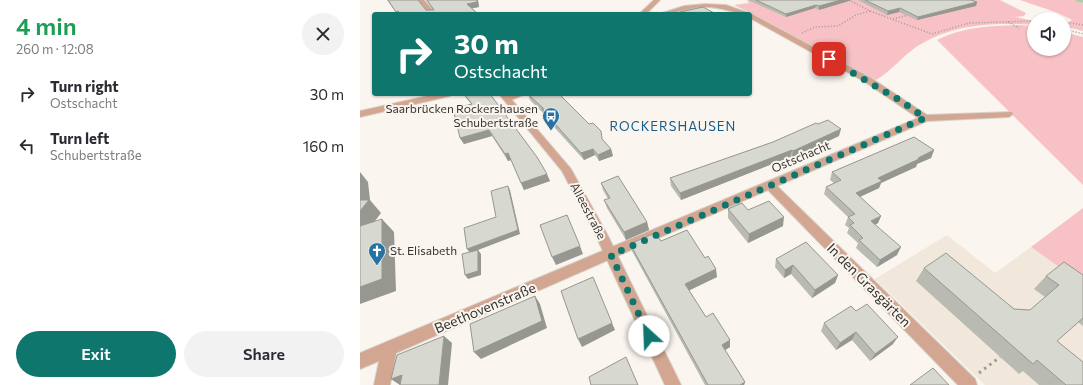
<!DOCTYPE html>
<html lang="en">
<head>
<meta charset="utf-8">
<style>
	body { margin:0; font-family:Commissioner,sans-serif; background:#f2f2f3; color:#2b2b33; height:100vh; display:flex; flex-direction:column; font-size:15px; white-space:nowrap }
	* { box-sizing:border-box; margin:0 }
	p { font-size:13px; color:#7c7c81 }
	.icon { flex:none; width:22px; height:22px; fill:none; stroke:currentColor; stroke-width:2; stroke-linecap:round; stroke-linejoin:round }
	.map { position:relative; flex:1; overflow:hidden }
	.side { display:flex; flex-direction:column; background:#fff; width:360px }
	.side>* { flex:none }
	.hud { position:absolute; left:12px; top:12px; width:380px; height:84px; border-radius:4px; box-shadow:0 1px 3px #0004; background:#0f766e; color:#fff; overflow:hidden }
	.tools { position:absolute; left:667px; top:12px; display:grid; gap:8px }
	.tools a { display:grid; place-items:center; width:44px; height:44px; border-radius:50%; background:#fff; box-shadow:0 1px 3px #0004; font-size:20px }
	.pin { position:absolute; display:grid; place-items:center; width:34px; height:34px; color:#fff; margin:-17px; border-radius:8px; box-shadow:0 2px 6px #0006 }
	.me { position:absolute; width:44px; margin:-22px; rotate:335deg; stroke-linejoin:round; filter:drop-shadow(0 0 3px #0008) }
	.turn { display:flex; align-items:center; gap:14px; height:84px; padding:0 16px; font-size:18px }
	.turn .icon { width:52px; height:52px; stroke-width:2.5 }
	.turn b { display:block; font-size:28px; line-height:34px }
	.round { display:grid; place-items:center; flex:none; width:42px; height:42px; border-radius:21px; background:#f2f2f3 }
	.headline { display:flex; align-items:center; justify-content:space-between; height:68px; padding:0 16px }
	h1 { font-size:24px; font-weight:600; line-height:30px; color:#1e9e55 }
	.action { display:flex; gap:8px; margin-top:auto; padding:8px 16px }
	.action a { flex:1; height:46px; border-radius:24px; background:#0f766e; color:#fff; font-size:16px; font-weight:600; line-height:46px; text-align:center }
	.action a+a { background:#f2f2f3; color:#2b2b33 }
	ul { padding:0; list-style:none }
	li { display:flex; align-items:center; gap:12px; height:52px; padding:0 16px }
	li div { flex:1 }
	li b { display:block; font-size:15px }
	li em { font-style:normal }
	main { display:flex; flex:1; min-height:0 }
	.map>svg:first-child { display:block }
	.built { fill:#f1e8db }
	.green { fill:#f7c1c5 }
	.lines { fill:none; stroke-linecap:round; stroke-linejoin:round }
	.stream { stroke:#a5d1a5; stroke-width:3 }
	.minor-casing { stroke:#d7d2cc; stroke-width:2 }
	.tertiary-casing { stroke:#d7d2cc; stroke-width:2 }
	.path-far1 { stroke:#9f9b96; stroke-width:1.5; stroke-dasharray:1 2; stroke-linecap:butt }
	.path { stroke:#9f9b96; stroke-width:3; stroke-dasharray:2.5 4; stroke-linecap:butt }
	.minor { fill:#d3a691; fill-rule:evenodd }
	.tertiary { fill:#d3a691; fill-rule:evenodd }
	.wall { fill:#b9bab2 }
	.shaded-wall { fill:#969791 }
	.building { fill:#d7d8cf; stroke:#969791 }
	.route { stroke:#0f766e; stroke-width:7; stroke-dasharray:0 12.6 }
	.labels { text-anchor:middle; stroke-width:4; stroke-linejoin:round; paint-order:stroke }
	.poi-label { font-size:12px; fill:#363431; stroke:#faf5ee; text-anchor:end }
	.street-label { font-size:12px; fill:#363431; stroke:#faf5ee }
	.neighbourhood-label { font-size:13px; letter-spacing:1px; fill:#165c8a; stroke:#faf5ee }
	.near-street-label { font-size:14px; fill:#363431; stroke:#faf5ee }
</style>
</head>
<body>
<main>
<section class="side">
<div class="headline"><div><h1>4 min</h1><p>260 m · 12:08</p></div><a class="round"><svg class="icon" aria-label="close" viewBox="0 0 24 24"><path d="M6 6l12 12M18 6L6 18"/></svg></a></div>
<ul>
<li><svg class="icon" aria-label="right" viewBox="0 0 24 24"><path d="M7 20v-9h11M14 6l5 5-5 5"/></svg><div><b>Turn right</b><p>Ostschacht</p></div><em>30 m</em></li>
<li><svg class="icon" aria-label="left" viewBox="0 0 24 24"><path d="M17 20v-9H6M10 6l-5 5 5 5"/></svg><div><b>Turn left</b><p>Schubertstraße</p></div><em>160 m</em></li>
</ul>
<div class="action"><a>Exit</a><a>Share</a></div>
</section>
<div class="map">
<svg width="723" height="385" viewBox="0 0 723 385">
	<rect width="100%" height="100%" fill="#faf5ee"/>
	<path class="built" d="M587 235 635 273 671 247 723 284V385H625L515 279Z"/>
	<path class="green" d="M387 0H640L666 13 664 16 655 17 674 21V25C634 22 591 24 556 47 542 57 531 71 516 80L395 15 374 5 389 3Z
		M660 0H723V31L704 26V23H707L712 20 698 13Z
		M658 25 674 26V49H704V32L723 37V185L577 40C603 27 629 26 658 25Z
		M723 208V284L671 247Z"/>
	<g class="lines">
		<path class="stream" d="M717 0 723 1"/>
		<g class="minor-casing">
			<path id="minor" d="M294 0H300L286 14H279Z
				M345 4 366 5 392 14 511 78 567 115 652 112 653 114 649 117 567 121 417 186 615 379 617 385H598L408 190 36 353 30 385H14L19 361 0 369V353L558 118 505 82 390 18V14C375 14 362 7 346 7 330 7 315 14 299 14L324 6Z
				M76 94H91L90 96 0 117V111Z
				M153 94H165L147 102 143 99Z"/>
		</g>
		<g class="tertiary-casing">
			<path id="tertiary" d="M58 0H64L76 14H70Z
				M139 94H147L211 169 248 236 321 385H305L236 236 202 171Z"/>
		</g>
		<path class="path-far1" d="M489 0 510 11 572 34 609 23 674 21
			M533 19 549 15
			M648 22 659 28
			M704 22 723 25
			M704 29 723 34
			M442 33 455 27 478 26 496 15 510 11"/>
		<path class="path" d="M619 373 640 357"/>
		<use href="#minor" class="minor"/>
		<use href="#tertiary" class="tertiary"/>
	</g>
	<path class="wall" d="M27 0H58L66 10H73L66 0H118L119 7 112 8 118 14H37Z
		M388 0H492L459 10 455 8 426 17Z
		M498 0H611L617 2 616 6 557 20 539 12 527 15Z
		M103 94H130L190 181 164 190 151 160 148 161 132 136 104 144 100 138 111 104Z
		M168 94 243 140 251 149 253 156 239 161 235 155 224 160 184 116 182 112 170 100Z
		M479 136 432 158 430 157 321 200 311 186 310 178 413 142Z
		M574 150 571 158 557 164 556 167 521 183 519 188 500 197 521 216 518 223 515 225 537 255 517 267 496 248 498 243 487 233 489 228 485 225 488 217 464 194 466 187 474 183 470 180 472 172Z
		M241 183 287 222 289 230 266 240 247 208 244 200 248 199 243 190Z
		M368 209 423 226 388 243 368 218Z
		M301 241 357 277 329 290 346 317 370 340V347L365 350 385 382 384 385H345L272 251 270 244Z
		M416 259 478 275 475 283 452 298 431 274 424 278 415 267Z
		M564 268 654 309 670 310 685 297 674 289 686 276 723 275V326L718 322 697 341 723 385H679L663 371 659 374 556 281Z
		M496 311 533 344 510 361 492 340 476 350 461 331 464 323Z"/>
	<path class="shaded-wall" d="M117 0H118L119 7 109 9 107 4Z
		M481 0H492L459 10V6Z
		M617 2 616 6 557 20 558 17Z
		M456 5 455 8 426 17V14Z
		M540 8 539 12 527 15 528 11Z
		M481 129 479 136 432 158 433 151Z
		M129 130 132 136 104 144 100 138Z
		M233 149 235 155 224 160 221 153Z
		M251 149 253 156 239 161 238 155Z
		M432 150 430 157 321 200 320 193Z
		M574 150 571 158 557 164 556 167 521 183 519 188 493 200 496 193 518 178Z
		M148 153 151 160 148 161 145 154Z
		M0 172 8 182 10 200 21 213 0 241Z
		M187 174 190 181 164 190 161 183Z
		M148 186 150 190 160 234 118 250 121 254V275L108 279 105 275 110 253 107 249 158 230Z
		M521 216 518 223 508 229 511 221Z
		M424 217 423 226 388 243 389 234Z
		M22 219 34 232 36 291 0 304V287Z
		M287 222 289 230 266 240 264 232Z
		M220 246 223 254 196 265 192 257Z
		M541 247 537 255 517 267 520 260Z
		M433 265 431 274 424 278 425 270Z
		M356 269 357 277 326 292 325 284Z
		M478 275 475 283 452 298 455 290Z
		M175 296 180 304 187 328 121 359 114 352Z
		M252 323 255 330 222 347 218 339Z
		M496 332 492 340 476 350 480 343Z
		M84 336 92 343 88 385H79Z
		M538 337 533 344 510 361 515 354Z
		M370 340V347L362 352V345Z
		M42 375 40 385 31 379Z
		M385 382 384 385H380Z"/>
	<path class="building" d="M28 0H58L66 10H74L67 0H117V2L107 4 118 14H40L38 11 36 12Z
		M396 0H481L459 6 456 5 426 14Z
		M505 0H611L617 2 558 17 540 8 528 11Z
		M343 7 356 14H323L320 12Z
		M104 94H130L177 157 187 174 161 183 148 153 145 154 129 130 100 138 93 109 112 104Z
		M168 94H199L229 124 233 123 241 131 242 139 251 149 238 155 233 149 221 153 182 109H184Z
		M468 120 481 129 433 151 432 150 320 193 310 178 413 142 456 123 458 124Z
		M554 137 574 150 558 158 559 159 518 178 522 181 496 193 521 216 511 221 541 247 520 260 499 240 503 238 490 225 494 223 488 217 495 214 466 187 481 180 472 172Z
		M258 176 287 222 264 232 244 200 250 198 241 183Z
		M148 186 158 230 107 249 104 228 136 217 131 191Z
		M0 200H9L0 211Z
		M409 201 424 217 389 234 368 209 382 203 388 210Z
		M207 215 220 246 192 257 180 225Z
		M22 219V279L0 287V226Z
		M327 230 345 258 348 256 356 269 325 284 346 317 353 313 370 340 362 345 385 382 380 385H348L270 244 295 233 301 241Z
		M446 242 478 275 455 290 433 265 425 270 416 259Z
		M118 250V271L105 275 102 254Z
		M586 253 654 309 670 310 699 285 686 276 704 262 723 275V318L697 341 723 362V385H706L677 360 673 364 564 268Z
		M233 277 252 323 218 339 201 291Z
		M175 296 182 321 114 352 110 324Z
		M507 304 538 337 515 354 496 332 480 343 464 323 491 306 496 311Z
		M84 336 79 385H40L42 375 31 379 37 355Z
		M266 357 278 385H231L229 377Z
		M573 368 589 385H550Z"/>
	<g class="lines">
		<path class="route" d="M289 336 251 255 565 118 541 101 469 59"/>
	</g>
	<defs>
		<g id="bus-pin" transform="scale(0.9)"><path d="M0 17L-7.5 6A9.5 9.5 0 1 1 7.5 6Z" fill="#2771a5" stroke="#faf5ee"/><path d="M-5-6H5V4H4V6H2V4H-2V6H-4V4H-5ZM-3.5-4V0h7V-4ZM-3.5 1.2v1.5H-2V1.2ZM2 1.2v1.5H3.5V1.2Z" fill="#fff"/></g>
		<g id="church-pin" transform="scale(0.9)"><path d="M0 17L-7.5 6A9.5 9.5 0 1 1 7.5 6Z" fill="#2771a5" stroke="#faf5ee"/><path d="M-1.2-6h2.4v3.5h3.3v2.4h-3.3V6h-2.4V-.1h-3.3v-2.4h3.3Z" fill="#fff"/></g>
	</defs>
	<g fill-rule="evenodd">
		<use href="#bus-pin" x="191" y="116"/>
		<use href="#church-pin" x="17" y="251"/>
	</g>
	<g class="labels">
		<g class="poi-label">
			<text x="178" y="113">Saarbrücken Rockershausen<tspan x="178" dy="14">Schubertstraße</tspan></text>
			<text x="30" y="255" text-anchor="start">St. Elisabeth</text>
		</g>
		<g class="street-label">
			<text transform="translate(441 157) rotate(-23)" y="4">Ostschacht</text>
			<text transform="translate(228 211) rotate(62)" y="4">Alleestraße</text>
		</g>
		<g class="neighbourhood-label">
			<text x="313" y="131">ROCKERSHAUSEN</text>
		</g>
		<g class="near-street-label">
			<text transform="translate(509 285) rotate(45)" y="5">In den Grasgärten</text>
			<text transform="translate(125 308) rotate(-23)" y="5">Beethovenstraße</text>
		</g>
	</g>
</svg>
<div class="tools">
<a><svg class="icon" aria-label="sound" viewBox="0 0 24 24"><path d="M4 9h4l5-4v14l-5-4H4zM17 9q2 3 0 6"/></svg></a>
</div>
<div class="pin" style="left:469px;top:59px;background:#d93025"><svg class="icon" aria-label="arrive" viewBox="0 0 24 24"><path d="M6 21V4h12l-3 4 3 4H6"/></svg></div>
<svg class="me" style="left:289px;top:336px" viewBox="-20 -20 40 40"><circle r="19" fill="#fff"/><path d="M0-13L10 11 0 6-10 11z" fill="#0f766e"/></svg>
<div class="hud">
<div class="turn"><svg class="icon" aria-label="right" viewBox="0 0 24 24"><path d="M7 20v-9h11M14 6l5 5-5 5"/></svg><div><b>30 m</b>Ostschacht</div></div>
</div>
</div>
</main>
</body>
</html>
